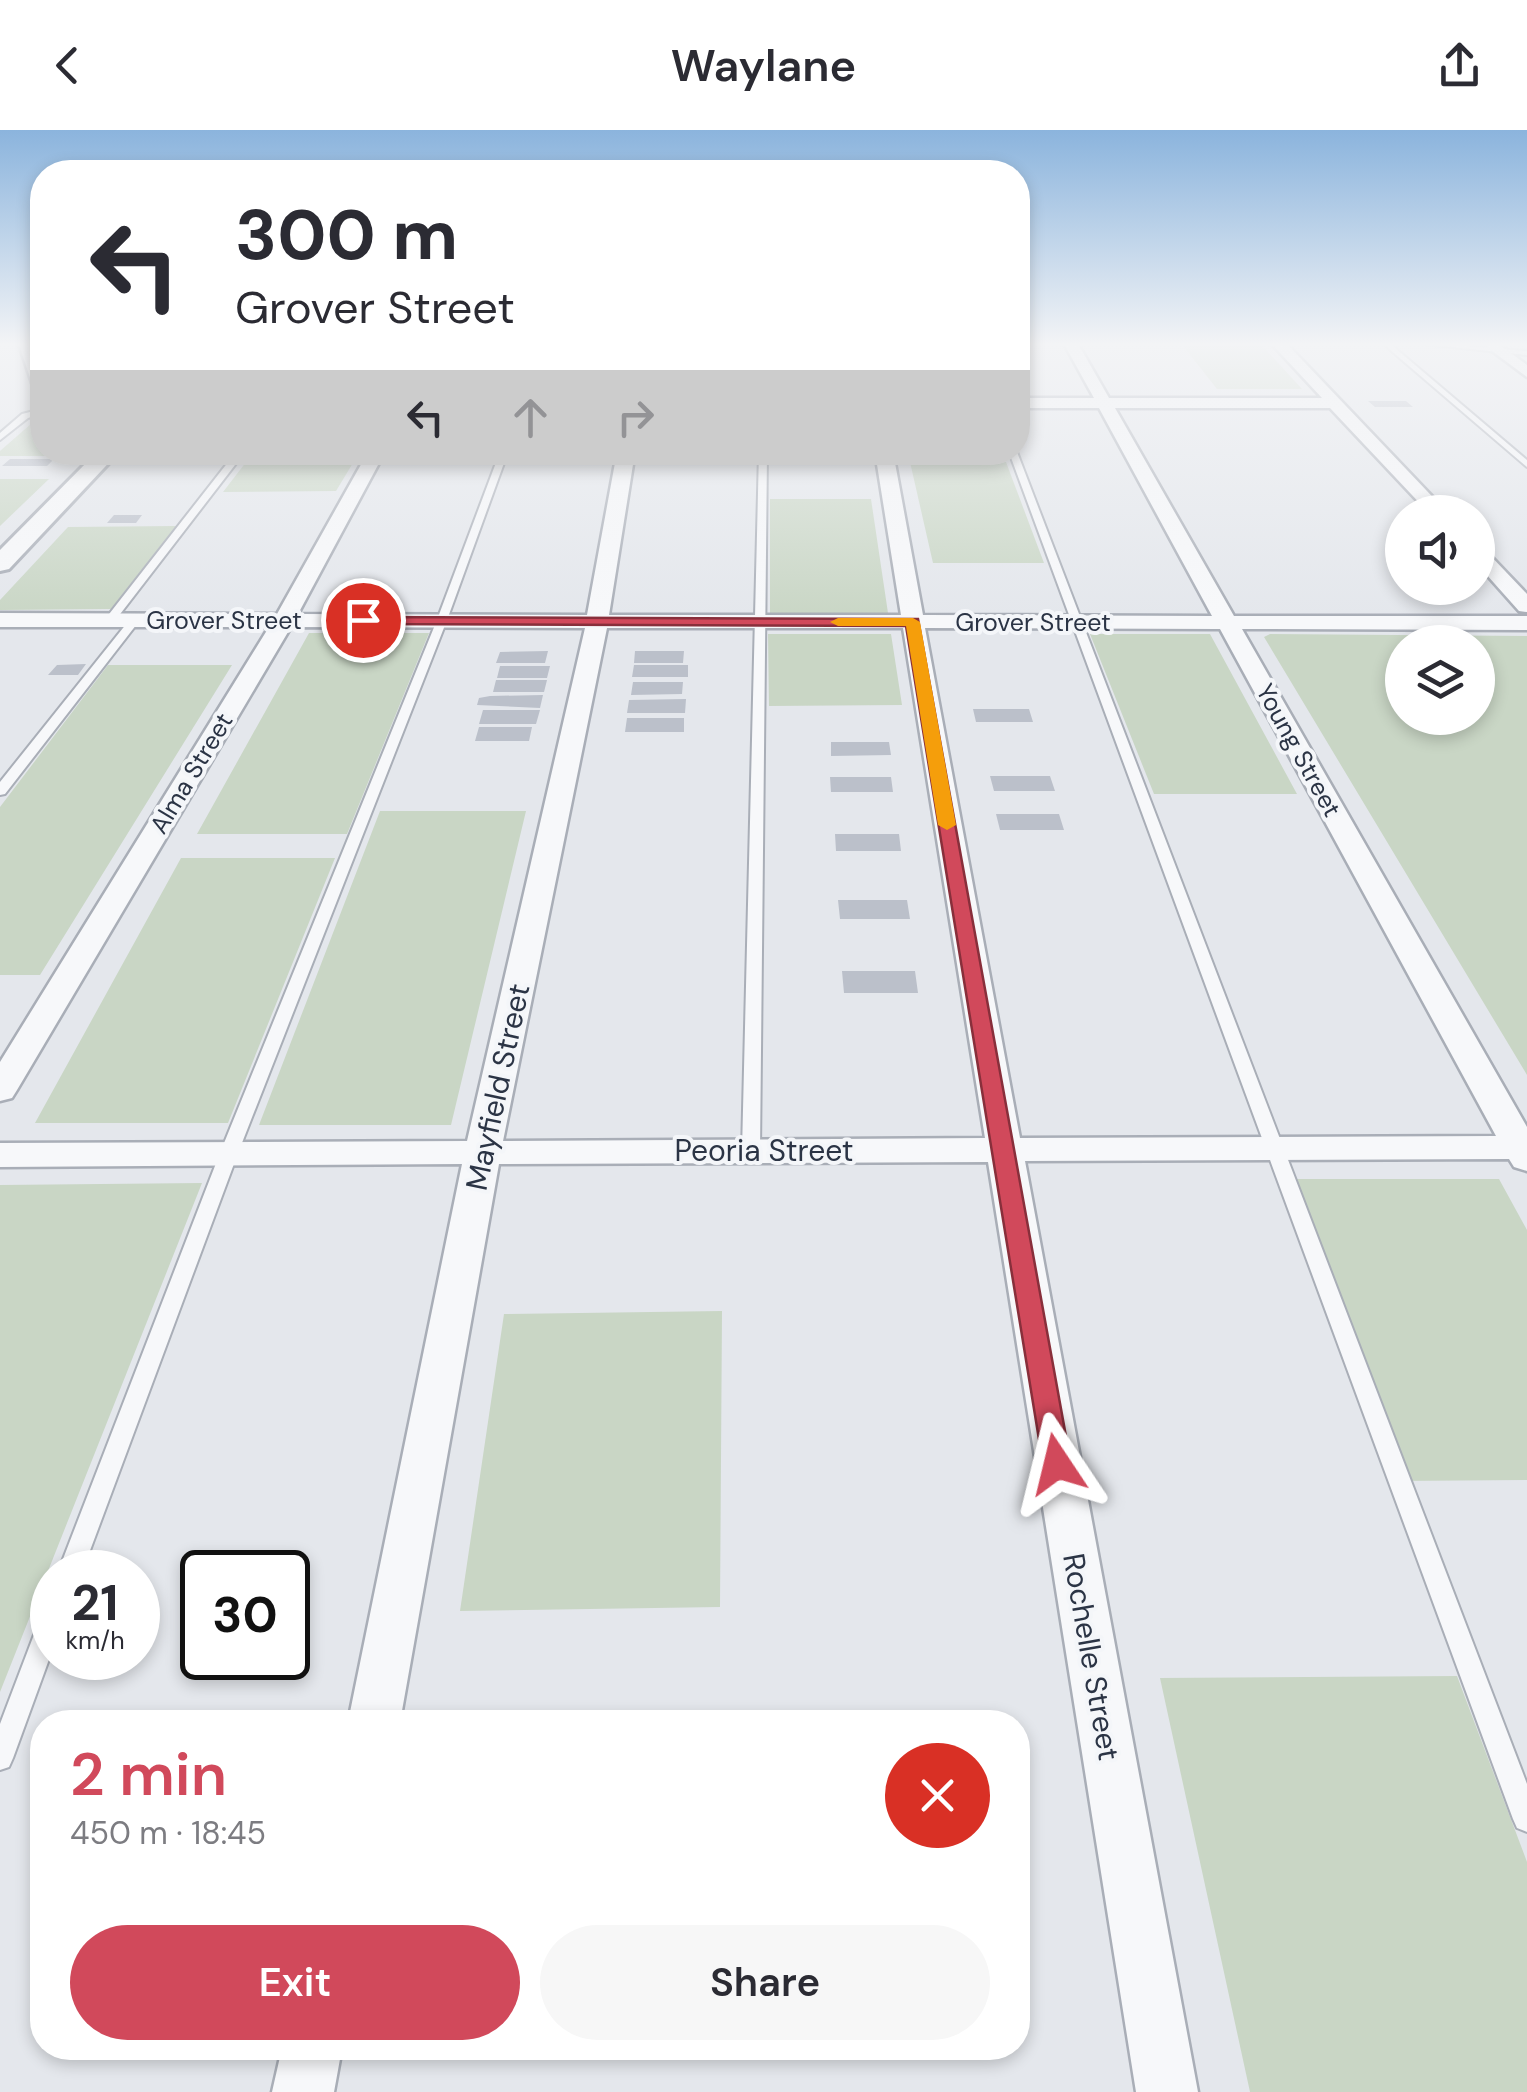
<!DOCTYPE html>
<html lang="en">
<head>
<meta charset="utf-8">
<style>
	body { margin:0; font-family:"DM Sans",sans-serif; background:#f7f7f7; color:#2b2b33; height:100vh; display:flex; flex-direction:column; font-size:38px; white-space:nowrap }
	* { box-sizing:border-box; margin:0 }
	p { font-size:32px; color:#7c7c81 }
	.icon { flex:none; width:55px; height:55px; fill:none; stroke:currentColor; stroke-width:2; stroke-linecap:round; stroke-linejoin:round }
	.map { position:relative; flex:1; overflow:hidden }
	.drawer { position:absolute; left:30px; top:1580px; width:1000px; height:350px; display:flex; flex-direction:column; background:#fff; border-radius:40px; box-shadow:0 5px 15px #0003 }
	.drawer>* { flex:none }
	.guide { position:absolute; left:30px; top:30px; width:1000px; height:305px; border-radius:40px; box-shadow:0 5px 15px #0003; background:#fff; color:#2b2b33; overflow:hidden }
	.buttons { position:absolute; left:1385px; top:365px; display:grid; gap:20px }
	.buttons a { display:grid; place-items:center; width:110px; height:110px; border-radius:50%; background:#fff; box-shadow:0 5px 15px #0003; font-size:50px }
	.speed { position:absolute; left:30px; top:1420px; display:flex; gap:20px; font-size:50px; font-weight:700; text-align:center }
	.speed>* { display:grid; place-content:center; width:130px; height:130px; border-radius:50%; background:#fff; box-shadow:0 5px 15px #0003; line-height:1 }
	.speed small { font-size:25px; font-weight:400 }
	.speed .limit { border:5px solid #111; border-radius:15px; background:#fff; color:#111 }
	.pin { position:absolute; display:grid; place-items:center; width:85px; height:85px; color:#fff; margin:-42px; border:5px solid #fff; border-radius:50%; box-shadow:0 2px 10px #0007 }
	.me { position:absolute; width:110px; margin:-55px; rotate:350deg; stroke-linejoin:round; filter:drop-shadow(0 0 8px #0008) }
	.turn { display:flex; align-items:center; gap:35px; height:210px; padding:0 40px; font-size:45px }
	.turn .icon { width:130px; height:130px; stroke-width:2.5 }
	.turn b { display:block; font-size:70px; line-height:85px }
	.lanes { display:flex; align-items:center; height:95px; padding:0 40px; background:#0003; justify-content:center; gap:50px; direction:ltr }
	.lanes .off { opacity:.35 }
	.round { display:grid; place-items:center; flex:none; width:105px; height:105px; border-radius:52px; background:#f7f7f7 }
	.summary { display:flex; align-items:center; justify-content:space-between; height:170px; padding:0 40px }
	h1 { font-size:60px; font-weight:600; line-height:75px; color:#d1495b }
	.primary-button { display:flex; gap:20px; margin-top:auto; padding:20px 40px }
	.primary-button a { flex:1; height:115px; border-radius:60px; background:#d1495b; color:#fff; font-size:40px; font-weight:600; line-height:115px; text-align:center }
	.primary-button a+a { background:#f7f7f7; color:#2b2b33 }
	header { display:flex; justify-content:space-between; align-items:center; height:130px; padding:0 40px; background:#fff; font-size:45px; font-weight:600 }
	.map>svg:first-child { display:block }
	.green { fill:#c9d6c5; fill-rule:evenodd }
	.building { fill:#bbc0ca }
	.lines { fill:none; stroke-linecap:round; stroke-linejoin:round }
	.service-casing { stroke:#a9aeb7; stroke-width:4 }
	.minor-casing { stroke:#a9aeb7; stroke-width:5 }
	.tertiary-casing { stroke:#a9aeb7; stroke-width:6 }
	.service { fill:#f7f8fa; fill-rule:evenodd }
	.minor { fill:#f7f8fa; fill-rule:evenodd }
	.tertiary { fill:#f7f8fa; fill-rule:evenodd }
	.route { fill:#d1495b; stroke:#882f3b; stroke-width:2.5 }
	.slow { fill:#f59e0b }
	.labels { text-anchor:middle; stroke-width:8; stroke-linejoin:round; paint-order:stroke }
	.far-street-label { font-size:25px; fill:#2b3445; stroke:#f4f6f9 }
	.street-label { font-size:30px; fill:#2b3445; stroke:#f4f6f9 }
</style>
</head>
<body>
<header><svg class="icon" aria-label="back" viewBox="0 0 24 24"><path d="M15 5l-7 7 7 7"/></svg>Waylane<svg class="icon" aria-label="share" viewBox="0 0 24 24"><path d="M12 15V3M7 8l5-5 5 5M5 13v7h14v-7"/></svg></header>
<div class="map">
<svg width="1527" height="1962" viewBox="0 0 1527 1962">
	<rect width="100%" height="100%" fill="#e4e7ec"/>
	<path class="green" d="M1180 212H1259L1302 259H1217Z
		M40 286 42 322 76 323 73 326H0V321Z
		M253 323V322L359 323 336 361 223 362Z
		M910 332H1006L1044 433H933Z
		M0 349H49L0 396Z
		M770 369H871L888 483H770Z
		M176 396 111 479 0 480V470L68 397Z
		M309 503H429L347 704H197Z
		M768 504H891L902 575 769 576Z
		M1090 504H1210L1297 664H1154Z
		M1270 504 1527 506V945L1264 507ZM1402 512H1478V588H1402Z
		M108 535H232L40 845H0V677Z
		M380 681H526L451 995H259Z
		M181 728H335L228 993H35Z
		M1281 1049H1499L1527 1100V1350L1397 1351Z
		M202 1053 0 1562V1055Z
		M722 1181 720 1477 460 1481 504 1184Z
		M1457 1546 1527 1732V1962H1250L1160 1548Z"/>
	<path class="building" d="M1368 271H1406L1413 277H1375Z
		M917 322H958L964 330H919Z
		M10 329H54L47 336H2Z
		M114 385H142L136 393H107Z
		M548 521 545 533H496L500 522Z
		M635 521H684L683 533H634Z
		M86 534 78 545H48L57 535Z
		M634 535H688V547H632Z
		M500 536H550L547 548H497Z
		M496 550H547L544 562H493Z
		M633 552H683L682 564 631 565Z
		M543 565 540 578 477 575 479 568 490 566Z
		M686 569 685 583H627L629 570Z
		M973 579H1029L1033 592H976Z
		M483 580H540L536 594H479Z
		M627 588H684V602H625Z
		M479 597H532L529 611H475Z
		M831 612H889L891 625 831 626Z
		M990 646H1050L1055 661H994Z
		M830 647H891L893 662H831Z
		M996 684H1059L1064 700H1000Z
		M835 704H899L901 721H836Z
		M838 770H907L910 789H840Z
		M842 841H915L918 863H844Z"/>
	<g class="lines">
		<g class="service-casing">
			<path id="service" d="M1381 212H1388L1527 330V337Z
				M1420 212 1527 221V225L1424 214Z
				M42 279V283L28 288 0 310V303L22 284Z
				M236 322H245L114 492H106V488Z
				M500 322H508L447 490 238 1023 82 1442H58L220 1023 437 490Z
				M759 322H767L760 1021 751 1027 742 1021Z
				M1009 322H1017L1527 1654V1702L1517 1698 1513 1689Z
				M131 488 140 490 5 664 0 665V652Z
				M52 1478V1521L13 1628 9 1637 0 1640V1594L40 1489 43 1481Z"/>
		</g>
		<g class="minor-casing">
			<path id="minor" d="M18 212H32L42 240V264L34 259Z
				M1063 212H1077L1109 268H1322L1270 212H1285L1447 382H1428L1330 278H1115L1234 486H1527V500L1242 499 1527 997V1041L1514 1037 1509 1029 1025 1031 1198 1962H1136L988 1032 499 1034 400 1592H348L462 1034 0 1037V1013L467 1011 585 498 291 497 17 960 12 968 0 971V932L269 497H0V483L277 484 368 322H385L298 484 587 485 617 322H635L609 485H901L875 322H893L923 485 1212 486 1099 278H1018V268H1094ZM607 498H903L985 1008 503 1011ZM925 498 1220 499 1496 1006 1020 1008Z
				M1480 212H1496L1527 235V247Z
				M1478 418 1485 420 1527 464V482L1519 481 1478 435Z
				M282 1918H342L334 1962H272Z"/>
		</g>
		<g class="tertiary-casing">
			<path id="tertiary" d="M97 322H119L9 439 0 441V420Z"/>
		</g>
		<use href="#service" class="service"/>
		<use href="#minor" class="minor"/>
		<use href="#tertiary" class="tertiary"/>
	</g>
	<linearGradient id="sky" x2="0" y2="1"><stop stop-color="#8bb4dd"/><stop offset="0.44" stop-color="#f3f4f6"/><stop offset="1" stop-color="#f3f4f6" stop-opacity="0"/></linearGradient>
	<rect width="1527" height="487" fill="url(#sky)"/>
	<path class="route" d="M358 487 918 489 1071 1334 1067 1342 1057 1345 1047 1342 1043 1334 906 496 363 494 356 490Z"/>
	<path class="slow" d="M913 488 920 492 956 695 947 700 938 695 906 496H838L830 492 838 488Z"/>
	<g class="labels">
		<g class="far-street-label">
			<text x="224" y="499">Grover Street</text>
			<text x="1033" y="501">Grover Street</text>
			<text transform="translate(1299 620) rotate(61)" y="9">Young Street</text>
			<text transform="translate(191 643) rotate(-59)" y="9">Alma Street</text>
		</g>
		<g class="street-label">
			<text transform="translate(498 957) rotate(-78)" y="10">Mayfield Street</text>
			<text x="764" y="1031">Peoria Street</text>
			<text transform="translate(1091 1527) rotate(80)" y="10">Rochelle Street</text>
		</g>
	</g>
</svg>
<div class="buttons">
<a><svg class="icon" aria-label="sound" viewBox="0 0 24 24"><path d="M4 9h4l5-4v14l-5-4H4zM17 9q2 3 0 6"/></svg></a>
<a><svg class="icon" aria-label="layers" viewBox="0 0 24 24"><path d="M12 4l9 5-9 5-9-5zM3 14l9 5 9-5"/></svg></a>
</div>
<div class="speed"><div>21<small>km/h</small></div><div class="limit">30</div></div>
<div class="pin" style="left:363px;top:490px;background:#d93025"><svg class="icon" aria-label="arrive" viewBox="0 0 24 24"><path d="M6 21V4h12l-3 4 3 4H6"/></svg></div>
<svg class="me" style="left:1057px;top:1334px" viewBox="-20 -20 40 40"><path d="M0-17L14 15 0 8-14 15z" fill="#d1495b" stroke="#fff" stroke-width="4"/></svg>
<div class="guide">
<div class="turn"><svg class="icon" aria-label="left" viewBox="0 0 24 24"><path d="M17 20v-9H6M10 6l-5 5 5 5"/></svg><div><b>300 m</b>Grover Street</div></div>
<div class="lanes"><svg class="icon" aria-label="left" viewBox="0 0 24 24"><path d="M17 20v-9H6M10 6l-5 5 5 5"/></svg><svg class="icon off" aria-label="ahead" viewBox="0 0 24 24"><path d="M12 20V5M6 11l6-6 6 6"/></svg><svg class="icon off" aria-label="right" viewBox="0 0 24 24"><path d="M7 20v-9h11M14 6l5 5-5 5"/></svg></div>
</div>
<section class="drawer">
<div class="summary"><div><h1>2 min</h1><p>450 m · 18:45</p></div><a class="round" style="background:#d93025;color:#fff"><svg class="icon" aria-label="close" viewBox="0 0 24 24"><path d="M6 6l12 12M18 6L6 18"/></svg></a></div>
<div class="primary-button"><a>Exit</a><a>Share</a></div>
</section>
</div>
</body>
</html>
